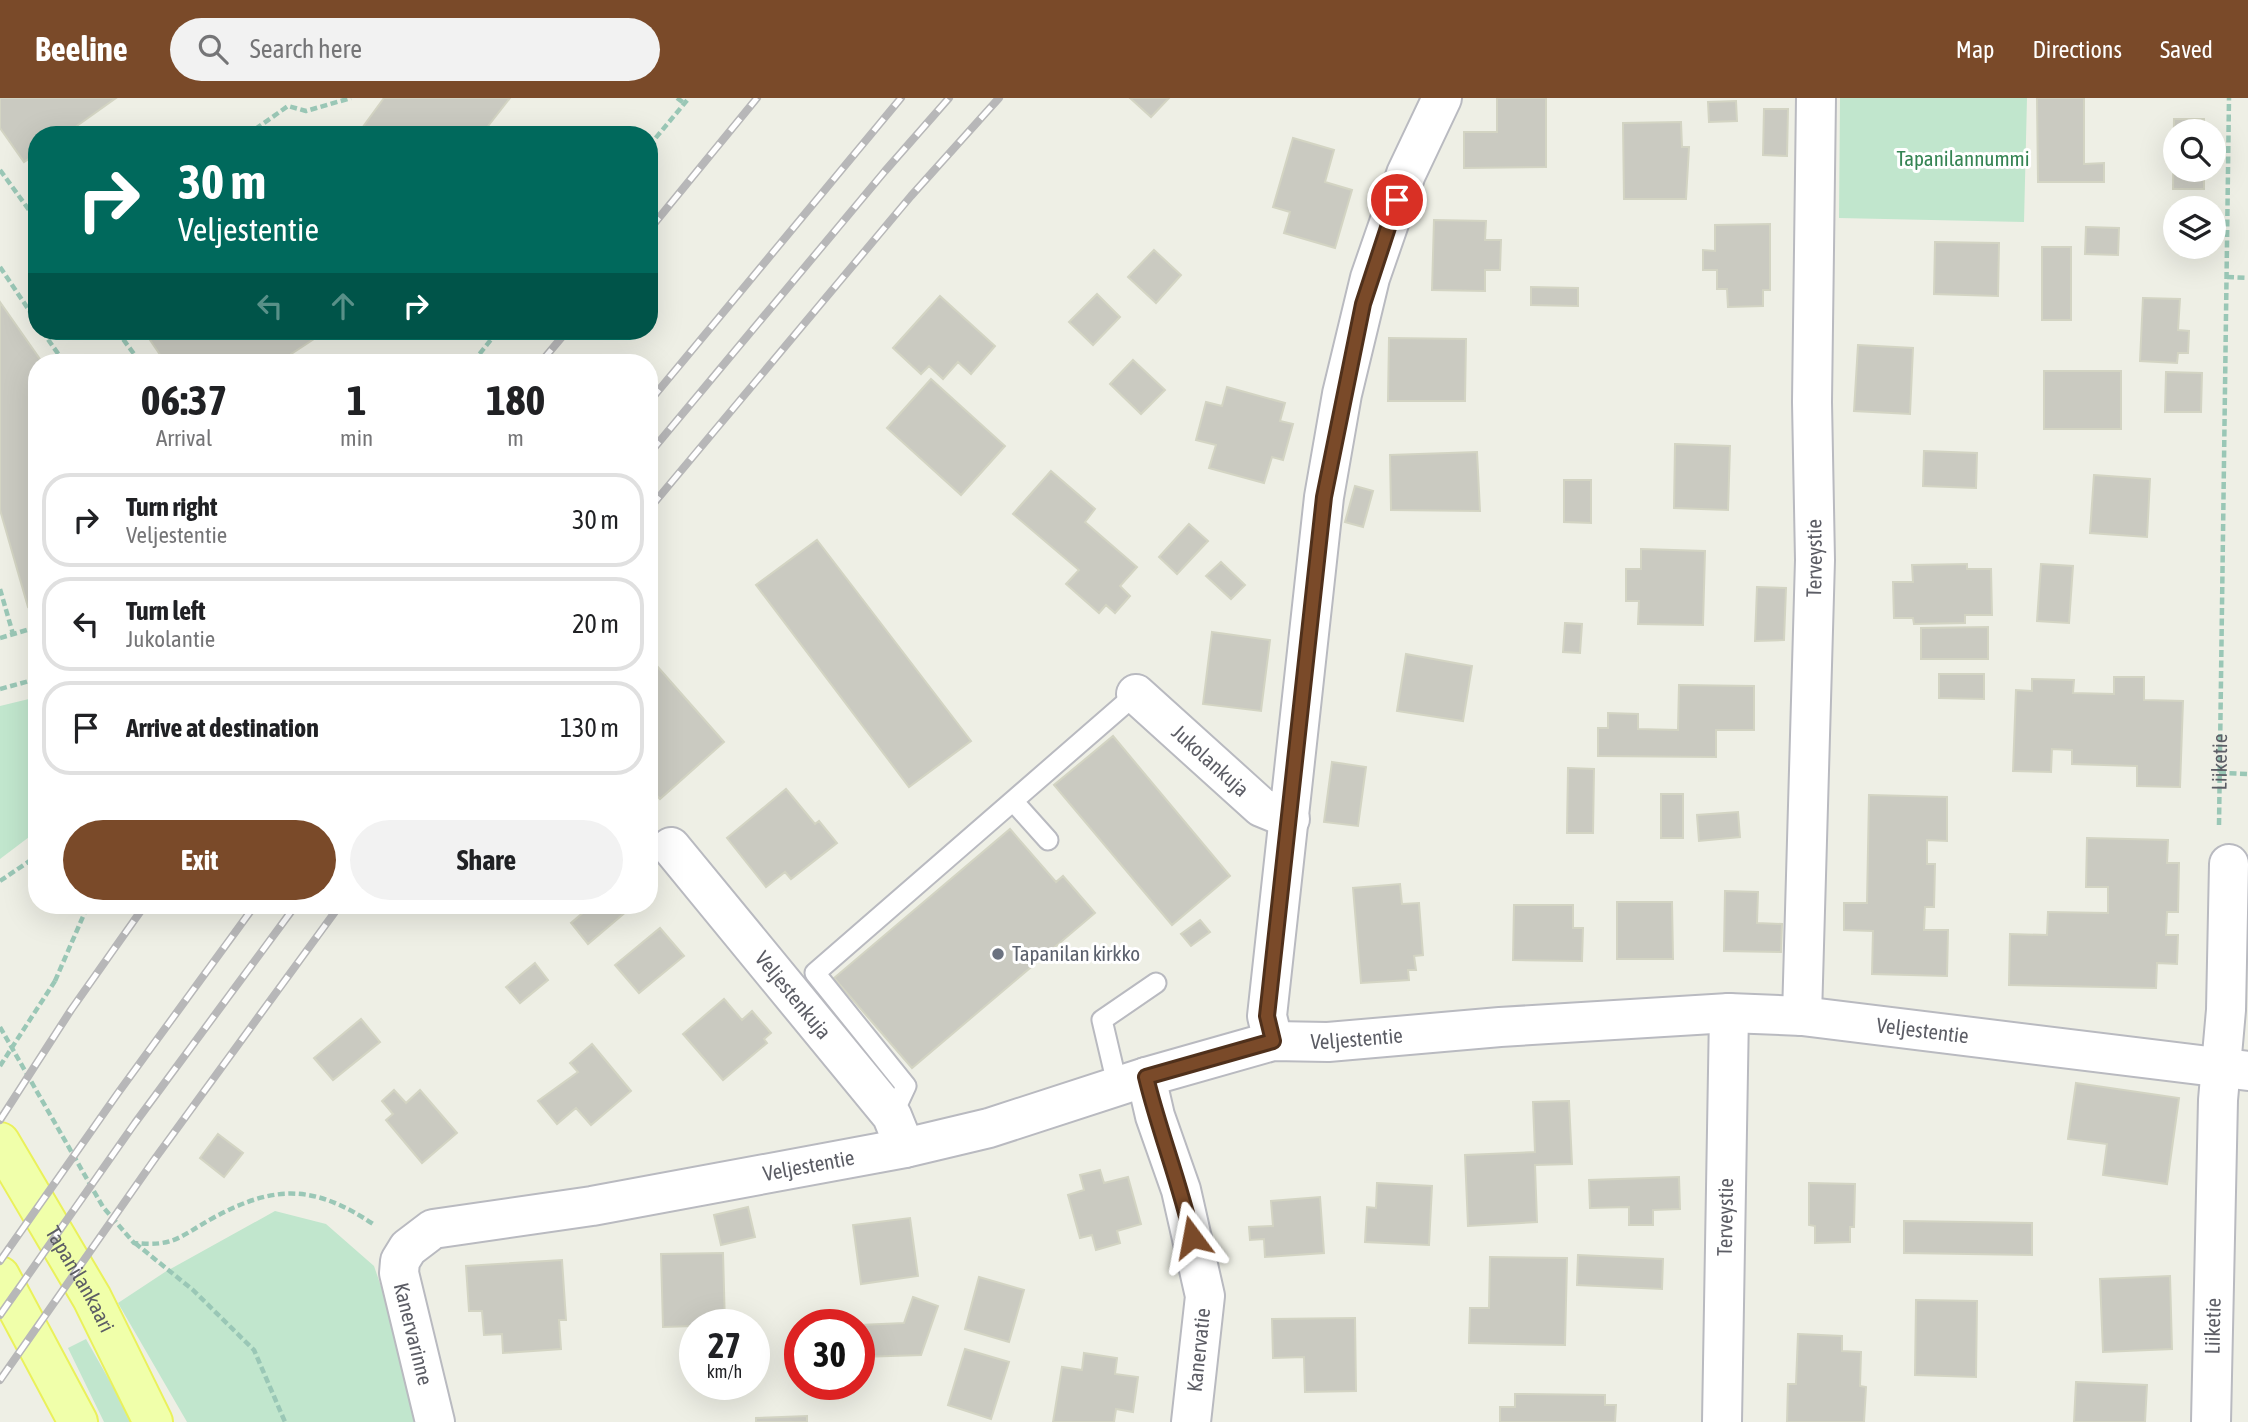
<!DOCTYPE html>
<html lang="en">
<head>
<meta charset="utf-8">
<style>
	body { margin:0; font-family:"Asap Condensed",sans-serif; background:#f2f2f2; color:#202124; height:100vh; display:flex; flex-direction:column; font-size:26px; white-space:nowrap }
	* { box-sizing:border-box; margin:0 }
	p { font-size:23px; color:#757577 }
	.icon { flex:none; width:38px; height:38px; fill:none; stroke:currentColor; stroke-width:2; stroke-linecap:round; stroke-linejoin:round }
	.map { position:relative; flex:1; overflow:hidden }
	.drawer { position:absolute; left:28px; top:256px; width:630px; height:560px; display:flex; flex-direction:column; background:#fff; border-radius:28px; box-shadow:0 7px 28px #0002 }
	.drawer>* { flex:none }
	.hud { position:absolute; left:28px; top:28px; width:630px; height:214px; border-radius:28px; box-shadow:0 7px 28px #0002; background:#00695c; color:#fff; overflow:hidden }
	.buttons { position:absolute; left:2163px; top:21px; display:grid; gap:14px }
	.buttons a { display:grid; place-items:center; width:63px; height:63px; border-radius:50%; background:#fff; box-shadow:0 7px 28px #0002; font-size:35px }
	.speed { position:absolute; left:679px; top:1211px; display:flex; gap:14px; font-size:35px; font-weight:700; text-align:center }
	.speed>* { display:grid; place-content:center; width:91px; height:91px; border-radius:50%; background:#fff; box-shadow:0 7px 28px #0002; line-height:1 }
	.speed small { font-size:18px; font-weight:400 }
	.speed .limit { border:10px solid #d22; background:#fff; color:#111 }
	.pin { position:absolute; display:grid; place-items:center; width:60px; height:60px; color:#fff; margin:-30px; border:4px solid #fff; border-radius:50%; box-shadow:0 2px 7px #0007 }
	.me { position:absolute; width:77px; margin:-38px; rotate:347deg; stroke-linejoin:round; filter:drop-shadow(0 0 5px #0008) }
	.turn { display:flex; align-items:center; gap:24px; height:147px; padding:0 35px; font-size:32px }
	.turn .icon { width:91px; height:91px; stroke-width:2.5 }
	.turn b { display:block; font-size:49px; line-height:60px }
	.lanes { display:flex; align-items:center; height:66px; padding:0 35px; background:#0003; justify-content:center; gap:35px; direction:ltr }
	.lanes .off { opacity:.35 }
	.eta { display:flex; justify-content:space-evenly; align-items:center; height:119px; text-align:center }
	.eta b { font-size:42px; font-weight:700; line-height:49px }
	.button { display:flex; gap:14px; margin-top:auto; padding:14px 35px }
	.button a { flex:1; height:80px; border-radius:42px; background:#7a4a29; color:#fff; font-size:28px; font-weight:700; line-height:80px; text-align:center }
	.button a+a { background:#f2f2f2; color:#202124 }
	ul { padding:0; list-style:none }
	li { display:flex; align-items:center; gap:21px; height:94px; margin:0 14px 10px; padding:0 21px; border:4px solid #e0e0e0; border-radius:28px }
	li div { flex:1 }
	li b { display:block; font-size:26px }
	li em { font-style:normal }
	header { display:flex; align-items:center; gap:42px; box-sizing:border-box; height:98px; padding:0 35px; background:#7a4a29; color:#fff }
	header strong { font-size:33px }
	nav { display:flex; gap:38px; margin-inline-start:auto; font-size:24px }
	.search { width:490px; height:63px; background:#f2f2f2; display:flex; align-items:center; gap:18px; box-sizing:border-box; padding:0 24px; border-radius:38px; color:#757577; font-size:26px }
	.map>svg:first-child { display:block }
	.green { fill:#c1e6cd }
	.building { fill:#cacac1; stroke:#d3d4c3; stroke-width:2 }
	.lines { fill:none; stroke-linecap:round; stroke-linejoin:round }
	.service-casing { stroke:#b9bac0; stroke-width:23 }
	.minor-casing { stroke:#b9bac0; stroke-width:42 }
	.primary-casing { stroke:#eaf15b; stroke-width:42 }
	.path { stroke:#9ac7b6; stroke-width:4.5; stroke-dasharray:7 3.5; stroke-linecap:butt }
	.service { stroke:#fff; stroke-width:19 }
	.minor { stroke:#fff; stroke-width:38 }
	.primary { stroke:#f0ffaa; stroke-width:38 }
	.rail-casing { stroke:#b7b7b8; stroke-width:8 }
	.rail { stroke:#fff; stroke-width:5; stroke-dasharray:16; stroke-linecap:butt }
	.path-bridge { stroke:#9ac7b6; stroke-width:4.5; stroke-dasharray:7 3.5; stroke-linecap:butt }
	.route-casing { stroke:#4f301b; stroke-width:18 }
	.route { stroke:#7a4a29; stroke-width:12 }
	.worship-dot { fill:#6b7280; stroke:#fff; stroke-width:2.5 }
	.labels { text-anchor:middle; stroke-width:6; stroke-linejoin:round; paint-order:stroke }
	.park-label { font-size:21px; fill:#358453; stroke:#fff }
	.street-label { font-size:21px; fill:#5c5d65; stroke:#fff }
	.worship-label { font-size:21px; fill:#5b616d; stroke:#fff; text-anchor:start }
</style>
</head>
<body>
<header>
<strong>Beeline</strong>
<div class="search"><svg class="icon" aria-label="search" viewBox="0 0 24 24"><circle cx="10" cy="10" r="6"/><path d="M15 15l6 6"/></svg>Search here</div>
<nav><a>Map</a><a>Directions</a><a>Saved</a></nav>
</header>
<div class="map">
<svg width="2248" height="1324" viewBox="0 0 2248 1324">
	<rect width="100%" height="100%" fill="#eeefe5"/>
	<path class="green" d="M1840 0H2027L2024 124 1839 120Z
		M37 599V733L0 761V608Z
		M275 1113 326 1126 374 1168 387 1206 414 1324H187L118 1205 165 1174Z
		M86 1241 133 1324H104L68 1250Z"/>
	<path class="building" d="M0 0H116L64 37H37V55L24 64 0 30Z
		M384 0H510L481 37H357Z
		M1130 0H1169L1151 19Z
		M1497 0H1546V69L1464 70V34H1497Z
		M2037 0H2084V66L2104 65V84H2038Z
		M1736 3 1737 23 1709 24 1708 4Z
		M1764 11H1788L1787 58 1763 57Z
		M2174 21H2204V33H2175V72H2204V91H2173Z
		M1681 24 1682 49H1689L1686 101H1624L1623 25Z
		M1293 40 1334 52 1325 84 1352 92 1335 150 1284 135 1290 114 1273 109Z
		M1434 122 1486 123 1485 142H1501L1500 172H1485V193L1432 192Z
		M1770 126V192H1763V208L1728 209 1727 191H1717V172H1703V152L1715 153V127Z
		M2086 129 2119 130 2118 157 2085 156Z
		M1935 144 1999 145 1998 198 1934 196Z
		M2042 149H2071V222H2042Z
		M1154 152 1181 177 1156 205 1128 179Z
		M1531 189 1578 190V208L1531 207Z
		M1097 196 1120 219 1093 247 1069 224Z
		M940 198 995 248 971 276 958 264 943 281 929 268 921 276 893 250Z
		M2143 200 2180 201 2178 232 2189 233 2188 255H2178L2177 265 2140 263Z
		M0 204 42 264H37V507L28 509 0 412Z
		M156 233H326L279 264H165L148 239Z
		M1389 240 1466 241 1465 303H1388Z
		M1858 247 1913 250 1910 316 1854 313Z
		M1133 262 1165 292 1141 316 1110 286Z
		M2044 273H2121V331H2044Z
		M2166 274 2202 275 2201 314H2165Z
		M931 281 1005 348 961 397 887 330Z
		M1227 289 1285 305 1280 323 1293 326 1283 362 1272 359 1264 385 1209 370 1216 347 1196 342 1206 304 1222 308Z
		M1675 346 1730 348 1728 412 1674 410Z
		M1924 353 1977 355 1976 390 1923 388Z
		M1477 354 1480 413 1391 412 1390 357Z
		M1051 373 1095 411 1085 424 1137 469 1120 488 1130 498 1115 515 1106 507 1099 515 1066 486 1079 472 1013 416Z
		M2094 377 2150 381 2147 439 2090 435Z
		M1564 382H1591V425L1564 424Z
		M1355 388 1373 393 1363 429 1345 424Z
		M1189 426 1208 443 1177 476 1159 459Z
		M817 442 971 643 909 689 756 487Z
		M1641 451 1705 453 1703 527 1638 526 1639 503H1626V471H1641Z
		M1221 464 1245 487 1231 501 1206 478Z
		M1967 466V471H1991L1992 517H1965V525L1914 526 1913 520H1894L1893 484H1913L1912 467Z
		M2041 466 2073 468 2069 525 2037 523Z
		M1757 489 1786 490 1784 542 1755 543Z
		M1565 525 1582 526 1580 555 1563 554Z
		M1988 529V561H1921V530Z
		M1212 534 1270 542 1261 613 1203 606Z
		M1406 556 1472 568 1463 623 1397 613Z
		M649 559 724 644 660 701 649 689Z
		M1939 576H1984V601L1939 600Z
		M2114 579H2144V602L2183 603 2180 689 2137 688V668L2072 666V652L2052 651 2051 674 2013 673 2016 592 2032 593V581L2074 582 2073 595 2114 596Z
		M1679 587 1754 588V632H1716V659L1598 658V630H1608V615L1638 616V631L1678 632Z
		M1113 638 1230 778 1172 827 1054 687Z
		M1332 664 1366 669 1358 728 1324 724Z
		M1568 670 1594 671 1593 735H1567Z
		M786 691 815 726 819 723 837 745 791 781 785 774 766 789 727 740Z
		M1661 696H1683V740H1661Z
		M1869 697 1947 699V743L1927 742V766H1935L1934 809H1925L1924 832H1948L1947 878 1872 876 1873 833 1844 832V805H1867Z
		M1738 714 1740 739 1699 743 1697 717Z
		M1010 731 1056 784 1063 778 1095 815 912 970 834 880Z
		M2087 740 2168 742 2167 765H2179L2178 814H2167L2166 837H2178L2177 866 2157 865 2156 890 2009 887 2010 836 2047 837 2048 814 2108 815V789H2086Z
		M1400 786 1402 806 1419 805 1423 857 1414 858 1416 872H1408L1409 882 1361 885 1353 790Z
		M1725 793 1758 794 1757 825 1782 826 1781 854 1724 853Z
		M1617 804H1672L1673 861H1617Z
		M592 807H634L588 846 571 825Z
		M1514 807H1573V830H1583L1582 863 1513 862Z
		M1200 822 1210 834 1191 848 1181 836Z
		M660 830 684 858 639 895 615 867Z
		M535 865 548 882 520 905 506 889Z
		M724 901 742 922 752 913 771 935 764 941 767 945 723 982 683 936Z
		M361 921 380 944 333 982 314 960Z
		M592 946 631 993 591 1027 576 1010 557 1026 538 1003 578 974 570 965Z
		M2076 985 2179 1000 2167 1086 2103 1077 2107 1046 2068 1041Z
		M394 992 406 1005 420 992 457 1035 422 1065 386 1022 393 1016 382 1003Z
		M1569 1003 1572 1066 1535 1067 1537 1124 1468 1128 1465 1057 1535 1054 1533 1004Z
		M218 1036 243 1055 224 1079 200 1060Z
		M1100 1072 1104 1085 1128 1079 1141 1126 1117 1133 1120 1145 1096 1152 1092 1137 1080 1140 1068 1097 1084 1092 1080 1077Z
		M1679 1079 1680 1111 1653 1112V1127H1629V1109L1590 1110 1589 1082Z
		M1377 1085 1432 1088 1429 1147 1365 1144 1367 1109 1376 1110Z
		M1809 1085 1855 1086 1854 1129H1850V1144L1815 1145V1128L1809 1127Z
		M1320 1099 1324 1155 1265 1159 1264 1141 1250 1142 1249 1129 1273 1128 1271 1103Z
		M748 1109 755 1139 721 1147 714 1117Z
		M910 1120 918 1178 861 1186 853 1127Z
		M1904 1123 2032 1125V1157L1904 1155Z
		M723 1155 725 1227 663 1229 661 1156Z
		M1578 1157 1663 1161 1662 1191 1577 1187Z
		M1490 1159 1567 1160 1565 1247 1469 1245 1470 1210H1489Z
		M562 1162 566 1222H559L561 1251 503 1255 502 1236 484 1237 482 1213H469L466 1168Z
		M2170 1178 2172 1251 2103 1254 2100 1181Z
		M979 1179 1024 1192 1009 1244 965 1231Z
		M913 1199 938 1208 921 1257 861 1259 860 1227 904 1225Z
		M1916 1202 1977 1203 1976 1279 1915 1277Z
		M1355 1220 1356 1293 1305 1294 1304 1259 1273 1260 1272 1221Z
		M1798 1236 1842 1238V1253L1861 1254 1860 1288 1866 1289 1864 1324H1787L1788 1286H1796Z
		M965 1251 1009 1264 991 1321 948 1307Z
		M1084 1255 1117 1260 1115 1276 1138 1279 1133 1314 1116 1311 1114 1324H1053L1062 1269 1082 1272Z
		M2076 1284 2147 1287 2145 1324H2074Z
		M1515 1296 1605 1297V1307H1616L1615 1324H1500V1309H1515Z
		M807 1318V1324H756V1320Z"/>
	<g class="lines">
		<g class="service-casing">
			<path id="service" d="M1013 703 1048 742
				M1118 990 1102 922 1156 885
				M892 1018 906 988 815 875 1136 596"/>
		</g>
		<g class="minor-casing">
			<g id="minor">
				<path id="s2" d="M1136 596 1261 709 1290 721"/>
				<path id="s3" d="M671 749 892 1018 905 1050"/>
				<path id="s4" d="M1802 918 1815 462 1812 304 1816 0"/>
				<path d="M1273 943 1267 918 1324 399 1342 296 1370 180 1406 76 1442 0"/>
				<path d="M1146 979 1155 1018 1181 1092 1205 1198 1191 1324"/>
				<path id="s5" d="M435 1324 399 1175 400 1163 408 1150 433 1131 592 1108 905 1050 989 1030 1146 979 1273 943 1328 944 1500 929 1729 915 1802 918 2248 973"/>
				<path id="s6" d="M1722 1324 1729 915"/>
				<path id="s7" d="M2211 1324 2218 1002 2226 912 2229 766"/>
			</g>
		</g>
		<g class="primary-casing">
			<g id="primary">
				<path id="s8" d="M0 1044 92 1200 153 1324"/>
				<path d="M0 1178 78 1324"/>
			</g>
		</g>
		<g class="path">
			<path d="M677 0 684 5"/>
			<path d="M247 37 288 8 306 13 351 0"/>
			<path d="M649 48 689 0"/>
			<path d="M0 72 37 123"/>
			<path d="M0 169 37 224"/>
			<path d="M2227 179 2248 180"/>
			<path d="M42 233 64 264"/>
			<path d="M117 233 140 264"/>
			<path d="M473 264 498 233"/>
			<path d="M0 491 13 536"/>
			<path d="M0 540 37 529"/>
			<path d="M0 591 37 581"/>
			<path d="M2219 675 2248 676"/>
			<path id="s1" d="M2219 727 2229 0"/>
			<path d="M0 783 37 758"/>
			<path d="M55 883 88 807"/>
			<path d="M0 929 103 1109 134 1145C174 1149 179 1139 213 1120 275 1086 315 1087 373 1126"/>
			<path d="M135 1145 193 1192 254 1252 285 1324"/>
		</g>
		<use href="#service" class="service"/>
		<use href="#minor" class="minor"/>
		<use href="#primary" class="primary"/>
		<g class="rail-casing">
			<path id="rail" d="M649 132 757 0
				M541 264 567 233
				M649 304 901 0
				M649 356 885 73 949 0
				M649 411 911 98 999 0
				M0 1022 71 912 145 807
				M0 1163 118 995 255 807
				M0 1217 135 1025 296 807
				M0 1282 154 1062 340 807"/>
		</g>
		<use href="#rail" class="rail"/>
		<path class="path-bridge" d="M0 968 55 883"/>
	</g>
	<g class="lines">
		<g class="route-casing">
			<path id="route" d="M1192 1139C1180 1085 1159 1033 1146 979L1273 943 1267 918 1324 399 1363 206 1397 102"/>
		</g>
		<use href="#route" class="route"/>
	</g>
	<circle class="worship-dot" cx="998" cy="856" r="7"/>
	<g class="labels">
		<g class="park-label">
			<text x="1963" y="68">Tapanilannummi</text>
		</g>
		<g class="street-label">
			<text dy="7" stroke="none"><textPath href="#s4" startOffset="458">Terveystie</textPath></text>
			<text dy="7" stroke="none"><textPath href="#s2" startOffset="100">Jukolankuja</textPath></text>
			<text dy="7" stroke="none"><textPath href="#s1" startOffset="63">Liiketie</textPath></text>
			<text dy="7" stroke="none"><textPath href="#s3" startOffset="192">Veljestenkuja</textPath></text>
			<text dy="7" stroke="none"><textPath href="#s5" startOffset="1726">Veljestentie</textPath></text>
			<text dy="7" stroke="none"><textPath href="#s5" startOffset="1158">Veljestentie</textPath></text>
			<text dy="7" stroke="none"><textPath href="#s5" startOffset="593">Veljestentie</textPath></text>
			<text dy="7" stroke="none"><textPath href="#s6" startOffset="205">Terveystie</textPath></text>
			<text dy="7" stroke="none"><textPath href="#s8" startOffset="159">Tapanilankaari</textPath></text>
			<text dy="7" stroke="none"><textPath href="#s7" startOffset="96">Liiketie</textPath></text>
			<text transform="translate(413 1236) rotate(76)" y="7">Kanervarinne</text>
			<text transform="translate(1199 1252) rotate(-84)" y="7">Kanervatie</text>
		</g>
		<g class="worship-label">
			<text x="1012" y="863">Tapanilan kirkko</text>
		</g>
	</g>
</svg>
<div class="buttons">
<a><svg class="icon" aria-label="search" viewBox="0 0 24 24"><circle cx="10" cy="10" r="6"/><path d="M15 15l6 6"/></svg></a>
<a><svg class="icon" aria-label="layers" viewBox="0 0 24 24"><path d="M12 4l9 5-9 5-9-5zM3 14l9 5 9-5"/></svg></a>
</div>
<div class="speed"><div>27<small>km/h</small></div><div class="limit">30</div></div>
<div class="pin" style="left:1397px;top:102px;background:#d93025"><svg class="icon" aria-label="arrive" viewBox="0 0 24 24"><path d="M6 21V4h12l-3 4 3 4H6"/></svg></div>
<svg class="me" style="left:1192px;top:1139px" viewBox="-20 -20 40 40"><path d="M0-17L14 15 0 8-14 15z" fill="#7a4a29" stroke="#fff" stroke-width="4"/></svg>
<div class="hud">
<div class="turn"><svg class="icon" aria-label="right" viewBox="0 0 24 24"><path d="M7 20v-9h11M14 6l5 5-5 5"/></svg><div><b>30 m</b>Veljestentie</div></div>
<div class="lanes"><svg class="icon off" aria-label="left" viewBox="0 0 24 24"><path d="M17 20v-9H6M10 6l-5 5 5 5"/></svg><svg class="icon off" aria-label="ahead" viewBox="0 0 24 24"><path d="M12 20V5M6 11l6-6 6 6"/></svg><svg class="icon" aria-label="right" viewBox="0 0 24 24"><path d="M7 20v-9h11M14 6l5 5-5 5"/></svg></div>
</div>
<section class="drawer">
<div class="eta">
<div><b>06:37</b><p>Arrival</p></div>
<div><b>1</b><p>min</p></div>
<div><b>180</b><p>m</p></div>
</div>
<ul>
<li><svg class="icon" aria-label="right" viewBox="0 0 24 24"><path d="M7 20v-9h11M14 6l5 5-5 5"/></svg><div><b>Turn right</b><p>Veljestentie</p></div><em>30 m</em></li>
<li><svg class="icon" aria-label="left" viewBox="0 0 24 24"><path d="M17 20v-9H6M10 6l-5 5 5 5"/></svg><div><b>Turn left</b><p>Jukolantie</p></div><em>20 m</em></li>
<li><svg class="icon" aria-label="arrive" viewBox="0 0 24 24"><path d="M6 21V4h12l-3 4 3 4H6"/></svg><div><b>Arrive at destination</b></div><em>130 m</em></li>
</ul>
<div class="button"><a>Exit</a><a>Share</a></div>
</section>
</div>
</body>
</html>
